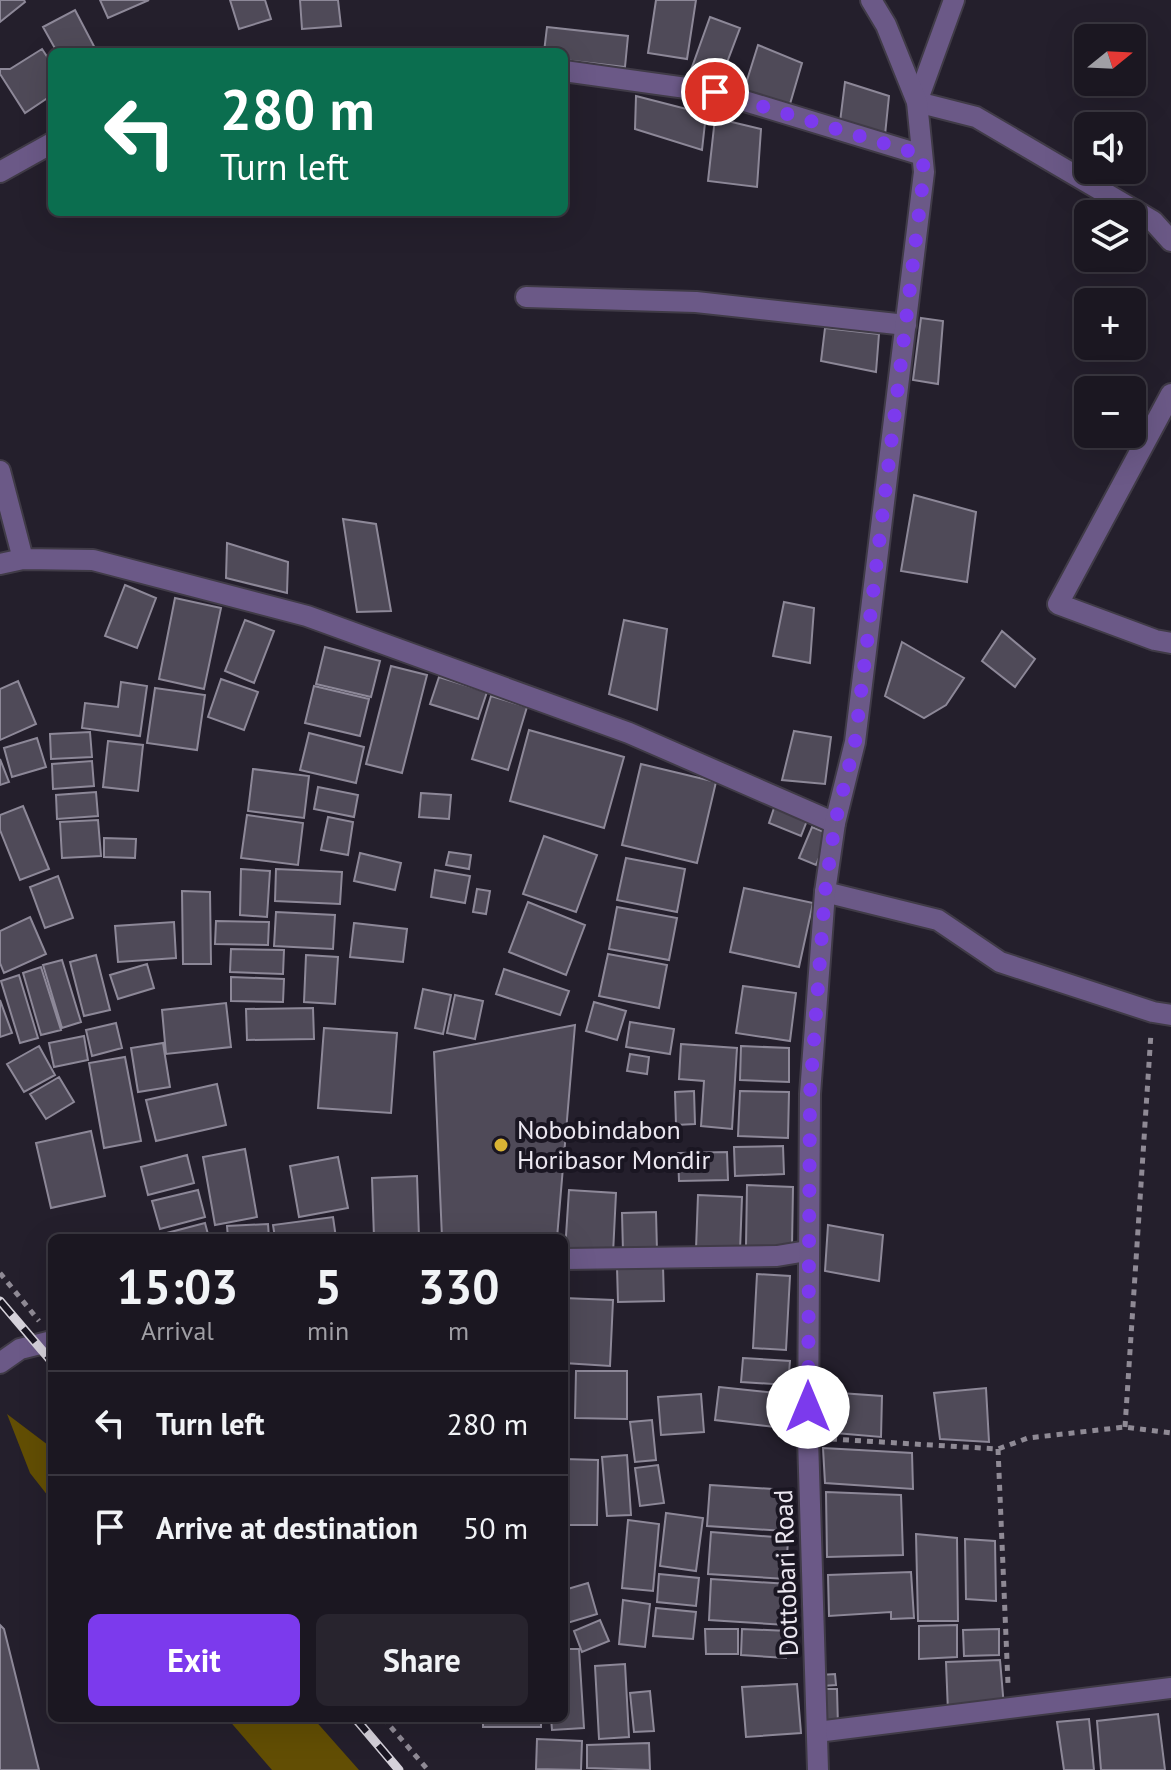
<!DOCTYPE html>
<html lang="en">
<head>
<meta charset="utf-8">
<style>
	body { margin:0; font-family:"PT Sans",sans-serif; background:#28242e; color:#f1f3f6; height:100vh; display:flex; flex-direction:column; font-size:30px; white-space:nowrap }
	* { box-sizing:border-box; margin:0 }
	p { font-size:26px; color:#a09fa5 }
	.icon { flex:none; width:44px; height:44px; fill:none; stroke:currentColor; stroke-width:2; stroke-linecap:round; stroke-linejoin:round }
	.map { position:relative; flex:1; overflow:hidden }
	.drawer { position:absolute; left:48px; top:1234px; width:520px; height:488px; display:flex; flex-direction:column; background:#1b1721; border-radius:12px; box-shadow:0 8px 32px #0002,0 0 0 2px #39363f }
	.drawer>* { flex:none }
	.top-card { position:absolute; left:48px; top:48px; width:520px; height:168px; border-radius:12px; box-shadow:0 8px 32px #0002,0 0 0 2px #39363f; background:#0b6e4f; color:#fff; overflow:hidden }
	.needle { width:52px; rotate:72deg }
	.buttons { position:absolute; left:1074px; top:24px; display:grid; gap:16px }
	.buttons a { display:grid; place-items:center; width:72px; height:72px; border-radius:12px; background:#1b1721; box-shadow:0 8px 32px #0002,0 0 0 2px #39363f; font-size:40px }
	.pin { position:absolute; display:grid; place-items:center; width:68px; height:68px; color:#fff; margin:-34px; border:4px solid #fff; border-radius:50%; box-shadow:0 2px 8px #0007 }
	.me { position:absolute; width:88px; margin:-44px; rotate:0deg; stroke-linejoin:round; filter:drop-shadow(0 0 6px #0008) }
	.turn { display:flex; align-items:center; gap:28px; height:168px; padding:0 40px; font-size:36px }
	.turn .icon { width:104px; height:104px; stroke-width:2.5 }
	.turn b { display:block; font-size:56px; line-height:68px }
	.eta { display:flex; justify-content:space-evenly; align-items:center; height:136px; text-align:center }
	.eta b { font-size:48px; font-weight:700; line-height:56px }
	.cta { display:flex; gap:16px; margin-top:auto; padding:16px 40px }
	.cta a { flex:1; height:92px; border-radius:12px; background:#7c3aed; color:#fff; font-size:32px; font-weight:700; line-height:92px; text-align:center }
	.cta a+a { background:#28242e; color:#f1f3f6 }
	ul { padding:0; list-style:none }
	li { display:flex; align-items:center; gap:24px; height:104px; padding:0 40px; border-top:2px solid #39363f }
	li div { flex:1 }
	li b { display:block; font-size:30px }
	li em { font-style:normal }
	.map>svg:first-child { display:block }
	.water { fill:#624e04 }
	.building { fill:#4f4a58; stroke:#8d8898; stroke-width:2 }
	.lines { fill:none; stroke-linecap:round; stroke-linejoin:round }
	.minor-casing { stroke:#403b47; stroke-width:24 }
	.tertiary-casing { stroke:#403b47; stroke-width:24 }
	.path { stroke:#8f8a95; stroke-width:5; stroke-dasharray:6 6; stroke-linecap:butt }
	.minor { stroke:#6b5987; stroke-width:20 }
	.tertiary { stroke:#6b5987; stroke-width:20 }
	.rail-casing { stroke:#d5d1da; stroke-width:9 }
	.rail { stroke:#1a1622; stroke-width:6; stroke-dasharray:18; stroke-linecap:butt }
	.route { stroke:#7c3aed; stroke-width:14; stroke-dasharray:0 25.2 }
	.poi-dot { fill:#d9b334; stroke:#1a1622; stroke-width:3 }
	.labels { text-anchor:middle; stroke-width:8; stroke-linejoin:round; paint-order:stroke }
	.poi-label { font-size:26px; fill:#ebe7f0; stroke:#1a1622; text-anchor:start }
	.street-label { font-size:26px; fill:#ebe7f0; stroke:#1a1622 }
</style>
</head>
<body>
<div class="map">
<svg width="1171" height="1770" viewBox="0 0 1171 1770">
	<rect width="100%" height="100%" fill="#241f2c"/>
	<path class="water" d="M7 1414 52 1448V1501L30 1473Z
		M227 1718H313L359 1770H272Z"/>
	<path class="building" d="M0 0H24L25 2 0 22Z
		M100 0H149L108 18Z
		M230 0H265L271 19 239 29Z
		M300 0H338L341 26 302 29Z
		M656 0H696L687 59 648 53Z
		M75 10 97 52H57L43 27Z
		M710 17 740 28 720 81 691 70Z
		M547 27 628 36 625 67 564 60V52H544Z
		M758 45 802 63 790 104 743 93Z
		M42 49 52 64V95L25 113 0 74V69H10Z
		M845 82 889 96 885 135 840 122Z
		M636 96 706 114 702 150 635 129Z
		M715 118 761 129 757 187 708 181Z
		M921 318 943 321 938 384 913 380Z
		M825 328 879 334 876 372 821 361Z
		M914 495 976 512 967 582 901 571Z
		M343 519 376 524 391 611 357 612Z
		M227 543 288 562 287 593 226 578Z
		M125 585 156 598 137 648 105 636Z
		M175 598 221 608 204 689 159 679Z
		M784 602 814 608 810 663 773 656Z
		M245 620 274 631 254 683 225 671Z
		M624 620 667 629 657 710 609 694Z
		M1002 631 1035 659 1015 687 982 661Z
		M902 642 964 678 946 705 924 718 885 696Z
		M325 647 380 661 371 697 316 684Z
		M391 666 427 675 402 773 366 764Z
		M439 677 487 692 478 719 430 704Z
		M221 679 258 692 244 730 208 717Z
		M18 681 36 724 0 740V689Z
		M121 682 147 686 140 736 82 728 85 703 118 707Z
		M314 686 369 699 360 736 305 723Z
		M155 688 205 695 197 750 147 743Z
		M491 696 527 707 508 770 472 759Z
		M529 730 624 757 604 828 510 801Z
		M794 731 831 737 825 784 782 780Z
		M90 732 92 757 51 759 50 734Z
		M309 733 364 747 356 783 300 770Z
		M37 738 46 767 12 777 4 748Z
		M108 741 143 745 138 791 103 787Z
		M0 759 9 782 0 785Z
		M92 761 94 786 53 789 52 764Z
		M641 764 716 782 697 863 622 845Z
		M253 769 309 776 304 818 248 811Z
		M318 787 358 795 354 817 314 809Z
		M96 792 98 816 57 819 56 795Z
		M421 793 451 795 449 819 419 817Z
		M775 805 808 818 801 836 769 823Z
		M23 806 49 869 20 880 0 830V815Z
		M247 815 303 823 298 865 241 858Z
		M328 817 353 822 348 855 321 850Z
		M98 820 101 856 62 858 60 822Z
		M812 827 829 834 816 865 799 858Z
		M544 836 597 855 576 912 523 894Z
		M104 838 136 839 135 858 104 857Z
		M449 852 471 855 469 869 446 865Z
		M360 853 401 863 395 890 354 881Z
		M626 858 685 869 677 912 617 900Z
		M241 869 270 871 267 917 240 915Z
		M276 869 342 872 340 904 275 901Z
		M435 870 470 876 465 903 431 897Z
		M58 876 73 918 45 928 30 887Z
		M744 888 813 903 799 967 730 952Z
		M477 889 490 891 486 914 473 912Z
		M182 891 210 892 211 964H183Z
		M528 902 585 925 566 975 509 952Z
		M617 907 677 918 669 960 609 949Z
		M276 912 335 915 333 949 274 946Z
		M30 917 46 954 4 973 0 963V931Z
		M216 921 269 922 268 945 215 944Z
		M174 922 176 958 118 962 115 926Z
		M354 923 407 929 403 962 350 957Z
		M231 949 284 950 283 974 230 972Z
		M608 954 667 965 659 1008 599 996Z
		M96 955 110 1010 84 1016 70 962Z
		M306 955 338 957 335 1004 304 1002Z
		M62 960 81 1022 62 1028 43 965Z
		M147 964 154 988 118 999 110 975Z
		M41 967 61 1030 41 1035 23 973Z
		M504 969 569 991 560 1015 496 994Z
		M19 975 38 1038 20 1043 1 981Z
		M231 977 284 979 283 1002 231 1001Z
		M743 986 796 993 790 1041 736 1033Z
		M423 989 451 995 443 1034 415 1028Z
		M455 995 483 1001 475 1039 447 1033Z
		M0 1000 12 1033 0 1037Z
		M594 1002 626 1011 617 1040 586 1031Z
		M226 1003 231 1047 166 1054 162 1010Z
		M313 1008 314 1039 247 1040 246 1009Z
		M630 1022 674 1029 670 1054 626 1047Z
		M116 1023 122 1048 92 1056 86 1030Z
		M575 1025 557 1238H442L434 1052Z
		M324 1028 397 1033 391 1113 318 1108Z
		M84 1036 88 1060 54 1067 49 1043Z
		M163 1043 170 1087 138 1092 131 1048Z
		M681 1044 737 1048 732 1129 701 1126 704 1081 679 1079Z
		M39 1046 55 1075 24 1092 7 1064Z
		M741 1046 789 1048V1082L740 1080Z
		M630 1054 649 1057 647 1074 627 1071Z
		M125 1057 141 1141 104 1148 89 1063Z
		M59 1077 74 1102 46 1119 30 1094Z
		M217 1084 226 1125 156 1141 146 1100Z
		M694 1091 695 1124 676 1125 675 1092Z
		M740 1091 789 1092 788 1138 738 1136Z
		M91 1131 105 1196 51 1208 36 1143Z
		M783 1146 784 1174 735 1176 734 1147Z
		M245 1149 257 1217 215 1225 203 1157Z
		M727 1152 728 1180 679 1181 678 1153Z
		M187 1155 194 1183 148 1195 141 1167Z
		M338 1157 348 1208 299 1217 290 1166Z
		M417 1176 419 1238H374L372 1178Z
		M747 1185 793 1187 792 1247 746 1246Z
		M198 1190 205 1217 160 1229 152 1201Z
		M569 1190 616 1193 613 1254 565 1251Z
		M698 1195 742 1197 740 1251 696 1249Z
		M656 1212 657 1251 623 1252 622 1213Z
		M333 1217 336 1238H275L273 1225Z
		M205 1223 209 1238H160L159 1235Z
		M268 1224 269 1238H228L227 1226Z
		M828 1225 883 1235 879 1281 825 1271Z
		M663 1266 664 1301 618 1302 617 1267Z
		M757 1274 790 1276 786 1350 753 1348Z
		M564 1298 613 1300 610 1366 564 1363Z
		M743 1358 790 1361 788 1385 741 1382Z
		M576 1371H627V1419L575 1418Z
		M719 1387 786 1394 783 1428 715 1420Z
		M986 1388 989 1442 940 1439 934 1393Z
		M826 1392 882 1396 881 1437 824 1432Z
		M701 1394 704 1432 661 1435 658 1397Z
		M652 1420 656 1460 635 1462 630 1422Z
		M823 1448 912 1453 913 1489 825 1483Z
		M627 1455 631 1515 607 1516 602 1457Z
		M564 1459 598 1460 597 1525H564Z
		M658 1465 664 1503 640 1506 635 1468Z
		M710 1485 788 1490 785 1531 707 1526Z
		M826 1492 901 1495 903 1555 827 1557Z
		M666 1513 703 1518 696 1571 660 1566Z
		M628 1520 659 1524 653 1591 622 1588Z
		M711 1532 788 1538 786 1579 708 1574Z
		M916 1534 957 1538 958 1621H918Z
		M965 1539 995 1541 996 1601 966 1599Z
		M911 1572 914 1618 891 1619V1612L829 1616 828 1575Z
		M659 1574 699 1578 696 1606 657 1602Z
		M711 1579 789 1584 786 1625 709 1620Z
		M588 1583 597 1614 564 1624V1590Z
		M623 1600 650 1604 645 1647 619 1644Z
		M656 1608 696 1612 693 1639 653 1636Z
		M600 1620 609 1641 582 1652 574 1631Z
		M0 1625 4 1629 39 1770H0Z
		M957 1625V1657L919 1659V1626Z
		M705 1629H738V1654H706Z
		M742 1629 788 1631 786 1658 741 1655Z
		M999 1629V1655L964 1656 963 1630Z
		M564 1649H579L584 1728 552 1730 551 1718H564Z
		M1000 1660 1004 1707 948 1712 946 1662Z
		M625 1664 629 1737 599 1739 595 1666Z
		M835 1674 836 1685 822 1686 820 1675Z
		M797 1684 801 1733 746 1737 742 1687Z
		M820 1689H837L838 1727H821Z
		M650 1691 654 1731 634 1732 630 1693Z
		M1158 1714 1165 1770H1101L1097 1721Z
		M483 1718H541V1727H483Z
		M1089 1719 1094 1770H1064L1057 1722Z
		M537 1739 582 1741 581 1770 536 1769Z
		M649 1743 650 1770 587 1768V1745Z"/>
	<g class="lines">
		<g class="minor-casing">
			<path id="minor" d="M954 0 917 102 976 117 1153 221 1171 241
				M564 71 715 92 922 155
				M0 172 52 143
				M526 297 696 302 906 325
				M1171 394 1058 604 1155 640 1171 643
				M0 471 23 559
				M0 564 23 559 93 560 307 616 629 733 835 823
				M825 892 938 920 1000 962 1153 1012 1171 1015
				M564 1259 777 1256 807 1251
				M0 1363 20 1349 52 1341
				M817 1732 1171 1688"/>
		</g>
		<g class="tertiary-casing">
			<path id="tertiary" d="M818 1770 808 1438 810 1094 825 892 835 823 855 742 924 172 917 102 886 25 871 0"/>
		</g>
		<path class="path" d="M0 1273 39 1321
			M1125 1427 1151 1033
			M831 1439 998 1449 1028 1438 1125 1427 1171 1433
			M998 1449 1008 1684
			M383 1718 428 1770"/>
		<use href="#minor" class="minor"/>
		<use href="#tertiary" class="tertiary"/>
		<g class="rail-casing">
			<path id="rail" d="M0 1301 52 1362
				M355 1718 399 1770"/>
		</g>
		<use href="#rail" class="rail"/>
	</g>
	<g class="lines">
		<path class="route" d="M715 92 922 155 924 172 855 742 835 823 825 892 810 1094 808 1407"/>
	</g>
	<circle class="poi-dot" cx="501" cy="1145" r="8"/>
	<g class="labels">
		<g class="poi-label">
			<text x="517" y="1139">Nobobindabon<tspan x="517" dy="30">Horibasor Mondir</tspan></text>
		</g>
		<g class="street-label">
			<text transform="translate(786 1573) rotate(-92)" y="9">Dottobari Road</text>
		</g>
	</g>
</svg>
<div class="buttons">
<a><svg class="needle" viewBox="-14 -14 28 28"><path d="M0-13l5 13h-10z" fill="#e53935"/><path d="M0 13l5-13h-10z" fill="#a09fa5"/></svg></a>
<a><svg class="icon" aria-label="sound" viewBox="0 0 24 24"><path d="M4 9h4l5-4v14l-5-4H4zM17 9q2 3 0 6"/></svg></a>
<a><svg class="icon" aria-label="layers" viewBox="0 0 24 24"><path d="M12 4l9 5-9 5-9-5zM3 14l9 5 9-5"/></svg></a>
<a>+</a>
<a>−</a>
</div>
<div class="pin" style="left:715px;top:92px;background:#d93025"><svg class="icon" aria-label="arrive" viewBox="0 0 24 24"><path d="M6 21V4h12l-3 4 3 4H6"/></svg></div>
<svg class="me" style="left:808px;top:1407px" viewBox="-20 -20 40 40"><circle r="19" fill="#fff"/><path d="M0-13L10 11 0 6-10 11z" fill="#7c3aed"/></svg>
<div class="top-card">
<div class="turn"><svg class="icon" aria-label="left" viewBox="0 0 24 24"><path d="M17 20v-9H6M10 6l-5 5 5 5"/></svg><div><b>280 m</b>Turn left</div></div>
</div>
<section class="drawer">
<div class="eta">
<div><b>15:03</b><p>Arrival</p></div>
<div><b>5</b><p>min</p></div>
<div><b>330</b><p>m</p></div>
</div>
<ul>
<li><svg class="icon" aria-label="left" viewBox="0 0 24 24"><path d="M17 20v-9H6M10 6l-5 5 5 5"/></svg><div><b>Turn left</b></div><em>280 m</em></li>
<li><svg class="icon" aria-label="arrive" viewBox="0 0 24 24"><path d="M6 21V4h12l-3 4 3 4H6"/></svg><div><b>Arrive at destination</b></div><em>50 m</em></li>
</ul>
<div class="cta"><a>Exit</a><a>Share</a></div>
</section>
</div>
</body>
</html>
